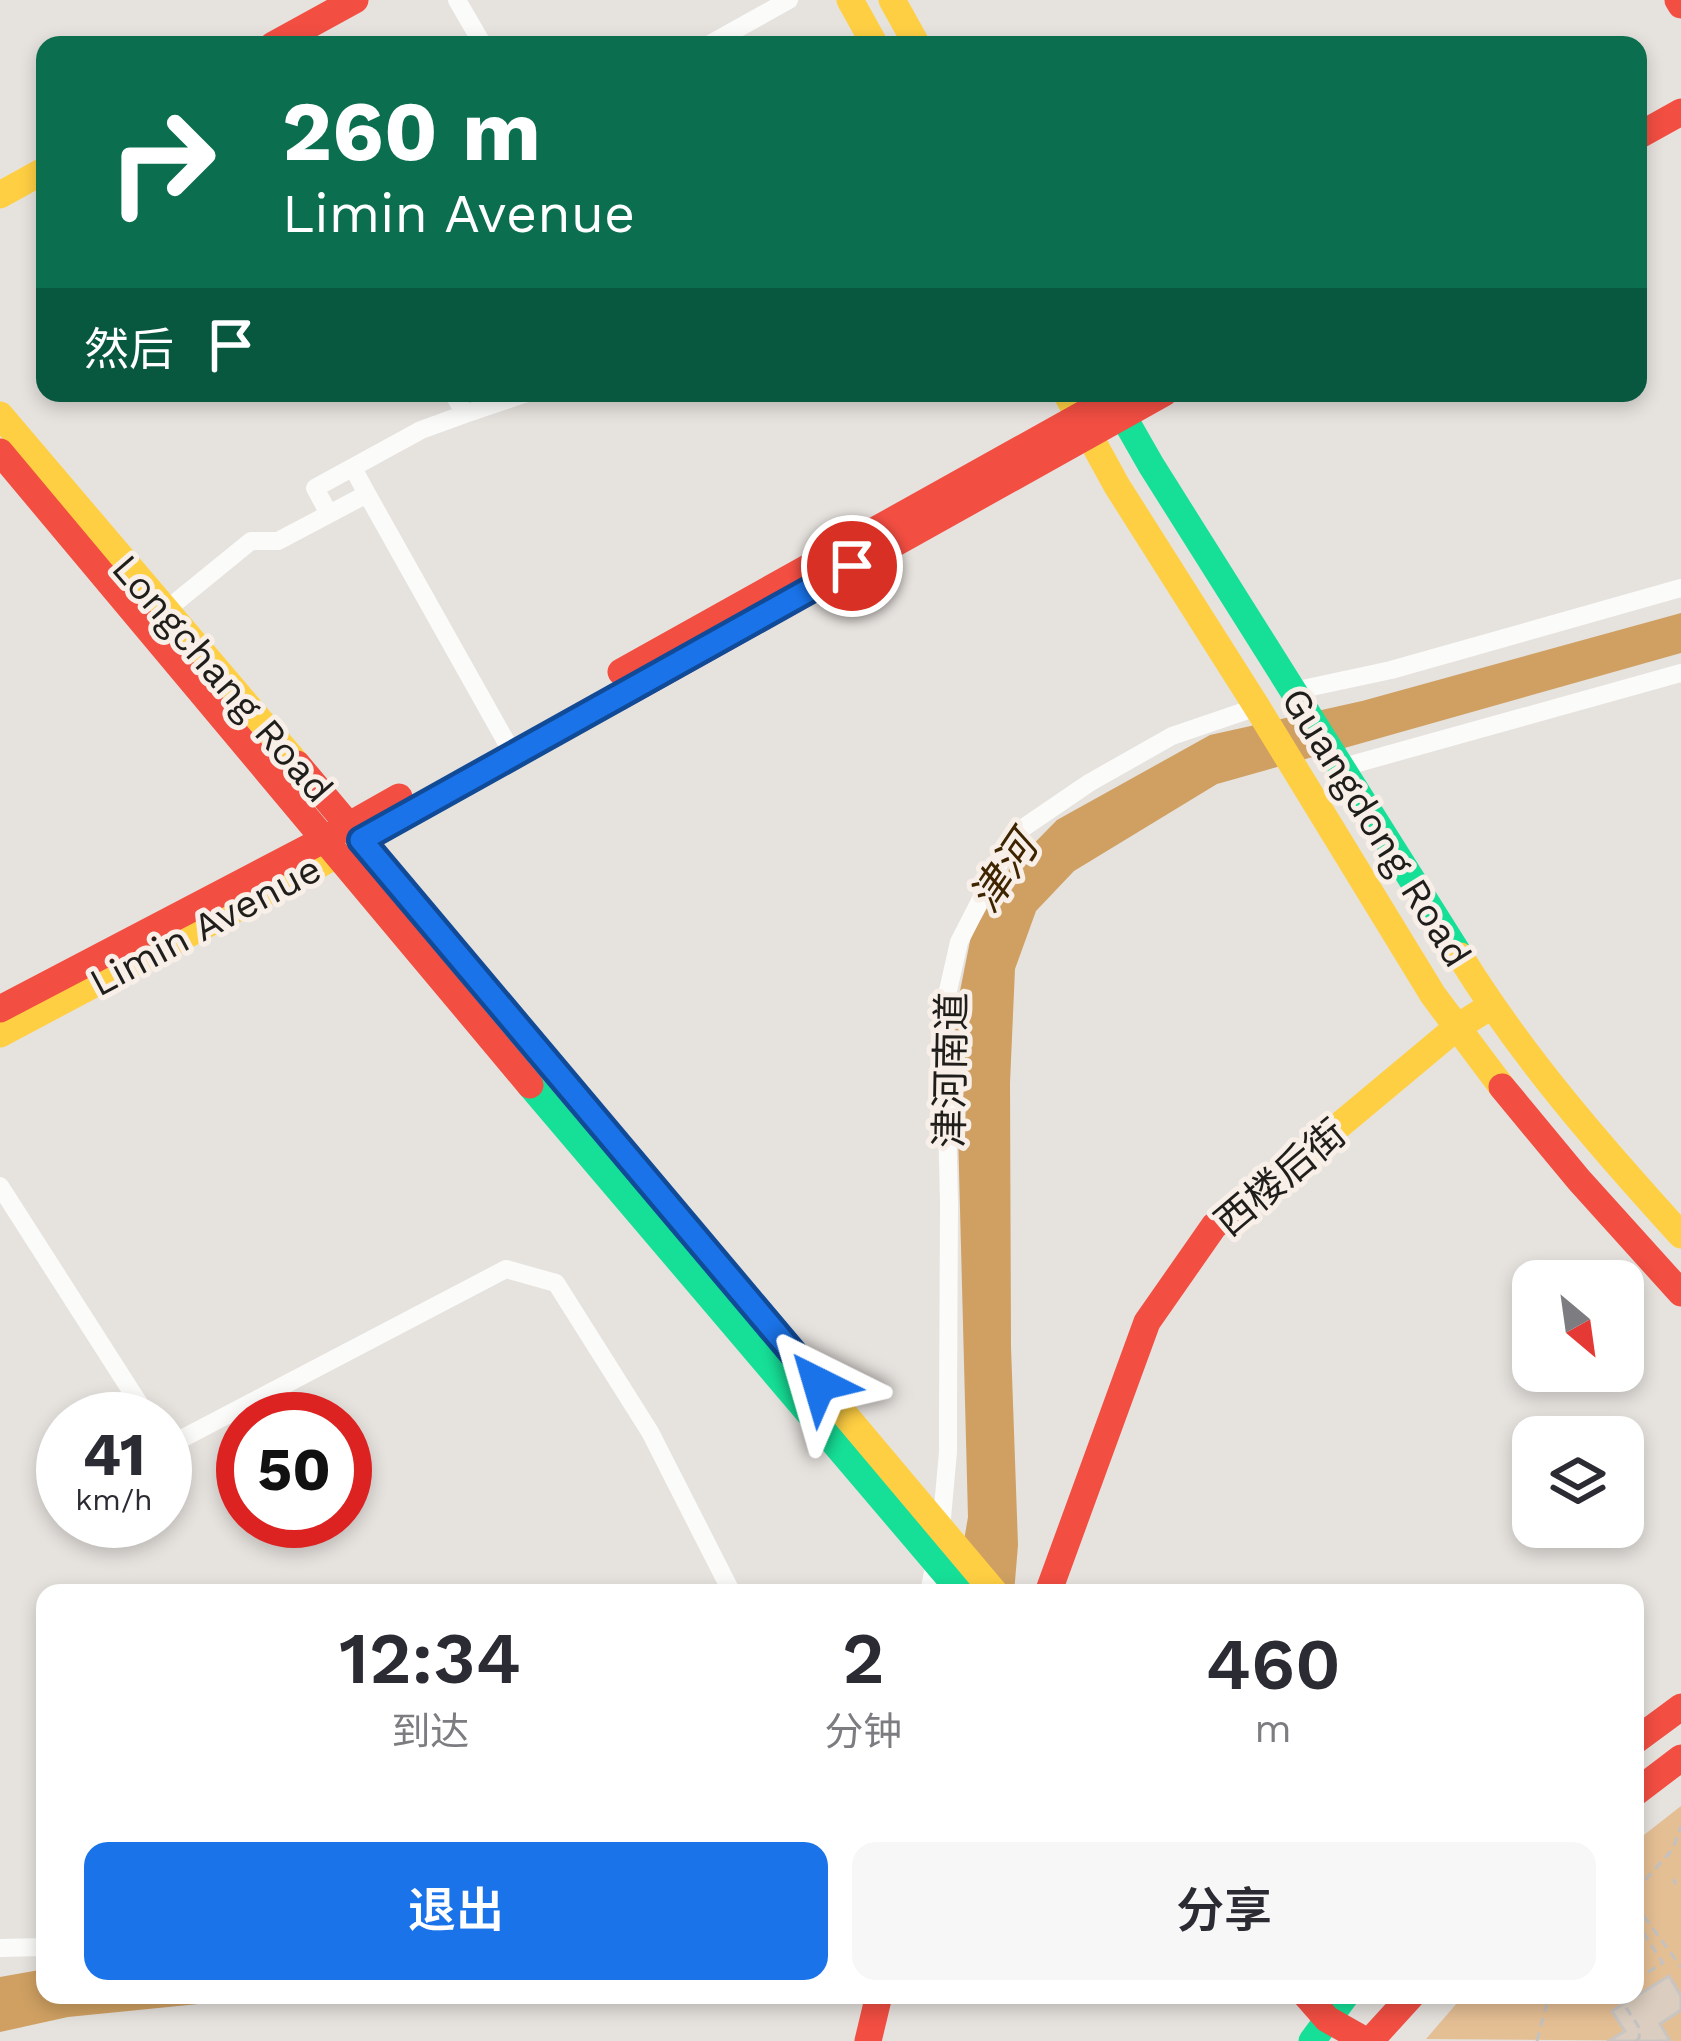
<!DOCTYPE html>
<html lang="zh">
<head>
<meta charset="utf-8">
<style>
	body { margin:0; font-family:"Work Sans","Noto Sans SC",sans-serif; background:#f7f7f7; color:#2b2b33; height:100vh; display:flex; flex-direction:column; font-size:45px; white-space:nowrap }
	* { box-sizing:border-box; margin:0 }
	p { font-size:39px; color:#7c7c81 }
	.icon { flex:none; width:66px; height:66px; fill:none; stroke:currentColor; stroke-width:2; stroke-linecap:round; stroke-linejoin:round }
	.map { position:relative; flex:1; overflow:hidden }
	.side { position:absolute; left:36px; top:1584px; width:1608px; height:420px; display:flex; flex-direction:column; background:#fff; border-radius:24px; box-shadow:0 6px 18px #0003 }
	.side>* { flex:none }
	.guide { position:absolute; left:36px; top:36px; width:1611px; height:366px; border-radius:24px; box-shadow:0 6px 18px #0003; background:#0b6e4f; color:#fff; overflow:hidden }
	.needle { width:78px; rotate:151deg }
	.fabs { position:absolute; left:1512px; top:1260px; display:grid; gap:24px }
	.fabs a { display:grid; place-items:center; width:132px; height:132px; border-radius:24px; background:#fff; box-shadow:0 6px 18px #0003; font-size:60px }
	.speed { position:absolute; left:36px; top:1392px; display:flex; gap:24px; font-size:60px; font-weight:700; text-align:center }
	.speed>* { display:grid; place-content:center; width:156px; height:156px; border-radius:50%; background:#fff; box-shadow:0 6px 18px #0003; line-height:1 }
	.speed small { font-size:30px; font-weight:400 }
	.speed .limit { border:18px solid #d22; background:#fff; color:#111 }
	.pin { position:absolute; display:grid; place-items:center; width:102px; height:102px; color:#fff; margin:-51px; border:6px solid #fff; border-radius:50%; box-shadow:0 3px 12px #0007 }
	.me { position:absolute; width:132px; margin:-66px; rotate:320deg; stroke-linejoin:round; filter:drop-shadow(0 0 9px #0008) }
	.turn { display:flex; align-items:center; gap:42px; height:252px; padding:0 48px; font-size:54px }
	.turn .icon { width:156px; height:156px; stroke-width:2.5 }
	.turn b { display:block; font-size:84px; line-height:102px }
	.then { display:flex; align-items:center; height:114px; padding:0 48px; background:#0003; gap:24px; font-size:45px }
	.eta { display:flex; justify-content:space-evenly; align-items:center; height:204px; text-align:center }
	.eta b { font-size:72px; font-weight:600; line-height:84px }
	.cta { display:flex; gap:24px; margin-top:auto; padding:24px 48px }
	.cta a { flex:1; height:138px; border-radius:24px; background:#1a73e8; color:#fff; font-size:48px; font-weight:600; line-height:138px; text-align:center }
	.cta a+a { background:#f7f7f7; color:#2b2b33 }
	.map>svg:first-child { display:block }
	.green { fill:#e5bf94 }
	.water { fill:#cfa062 }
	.building { fill:#dbcec0; stroke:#c8c5c2; stroke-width:3 }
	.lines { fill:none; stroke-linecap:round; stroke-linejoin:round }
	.path { stroke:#c4c2c0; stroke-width:3; stroke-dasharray:9 6; stroke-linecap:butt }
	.street { stroke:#fbfbfa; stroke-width:18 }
	.fast { stroke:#16e098; stroke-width:27 }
	.slow { stroke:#ffcf43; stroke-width:27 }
	.jam { stroke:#f24e42; stroke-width:27 }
	.route-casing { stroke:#114b97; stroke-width:30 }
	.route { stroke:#1a73e8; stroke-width:21 }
	.labels { text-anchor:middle; stroke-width:10; stroke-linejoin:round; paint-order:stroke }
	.street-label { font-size:39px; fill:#201e1b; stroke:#f7efe8 }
	.water-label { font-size:42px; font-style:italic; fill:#3f2400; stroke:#f7efe8 }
</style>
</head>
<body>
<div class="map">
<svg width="1681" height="2041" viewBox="0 0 1681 2041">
	<rect width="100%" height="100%" fill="#e6e2de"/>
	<path class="green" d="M1681 1806V2041L1426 2039 1464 1995H1635V1842Z"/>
	<path class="water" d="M1681 613V653L1217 784 1074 871 1036 911 1015 969 1010 1083 1011 1347 1018 1545 1014 1593H955L968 1517 955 1016 971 936 1010 868 1057 820 1210 735 1362 701Z
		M45 1969V1995H290L68 2017 0 2032V1977Z"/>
	<path class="building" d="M1669 1976 1681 1996V2010L1660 2024 1670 2041H1609L1625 2031 1612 2011Z"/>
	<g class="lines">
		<path class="path" d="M1673 1879 1676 1884
			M1635 1891 1673 1849 1681 1826
			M1635 1904 1681 1967
			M1635 1980 1663 1963 1637 1923
			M1618 1995 1640 2029 1639 2038 1636 2041
			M1537 2041 1549 1995"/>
		<path class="street" d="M457 0 483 45
			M708 45 789 0
			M453 393 465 414 527 393
			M367 494 513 754
			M329 514 315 488 421 430 465 414
			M165 611 251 541H278L367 494 353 468
			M1293 691 1391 670 1681 588
			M1340 768 1681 673
			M0 1186 149 1419
			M165 1445 166 1447 506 1269 556 1283 650 1432 732 1593
			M941 1529 948 1452V1409L949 1203 945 1032 947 995 959 942 1000 862 1023 828 1089 783 1172 736 1257 707
			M929 1593 936 1556
			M0 1948 45 1947"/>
		<path class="fast" d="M1115 402 1151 465 1460 956
			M530 1085 962 1593
			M1312 2041 1346 1995"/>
		<path class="slow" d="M850 0 875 45
			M892 0 917 45
			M0 195 45 170
			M1066 393 1117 486 1257 707 1433 995 1502 1087
			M0 415 297 764
			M1460 956C1523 1058 1601 1147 1681 1235
			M0 1034 311 869 618 698
			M628 1157 995 1593
			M1286 1170 1456 1028 1491 1006"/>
		<path class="jam" d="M1678 0 1681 5
			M273 45 355 0
			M1638 136 1681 112
			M0 452 530 1085
			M621 672 1121 393
			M618 698 1164 393
			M297 764 628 1157
			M0 1009 323 840 399 797
			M1502 1087 1579 1180 1681 1293
			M1048 1593 1147 1322 1214 1226 1286 1170
			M1635 1741 1681 1707
			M1635 1793 1681 1758
			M1306 1995 1327 2019 1366 2041
			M868 2041 879 1995
			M1370 2041 1412 1995"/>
	</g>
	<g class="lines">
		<g class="route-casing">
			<path id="route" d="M819 1384 361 840 852 566"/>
		</g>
		<use href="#route" class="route"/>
	</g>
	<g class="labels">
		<g class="street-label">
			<text transform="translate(223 678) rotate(49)" y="14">Longchang Road</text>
			<text transform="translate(1377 827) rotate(58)" y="14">Guangdong Road</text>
			<text transform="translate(205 925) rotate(-28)" y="14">Limin Avenue</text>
			<text transform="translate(950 1070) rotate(-89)" y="14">津河南道</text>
			<text transform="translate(1280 1177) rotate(-40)" y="14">西楼后街</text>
		</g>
		<g class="water-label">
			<text transform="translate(1003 872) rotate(-56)" y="15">津河</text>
		</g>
	</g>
</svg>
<div class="fabs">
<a><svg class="needle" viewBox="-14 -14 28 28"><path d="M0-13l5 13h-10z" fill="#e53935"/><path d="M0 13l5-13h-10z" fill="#7c7c81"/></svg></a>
<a><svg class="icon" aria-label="layers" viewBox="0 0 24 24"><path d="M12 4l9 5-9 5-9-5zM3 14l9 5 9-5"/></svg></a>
</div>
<div class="speed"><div>41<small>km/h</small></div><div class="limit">50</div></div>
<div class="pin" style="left:852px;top:566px;background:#d93025"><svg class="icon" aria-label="arrive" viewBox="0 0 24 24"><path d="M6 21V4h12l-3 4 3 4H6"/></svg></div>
<svg class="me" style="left:819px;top:1384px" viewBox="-20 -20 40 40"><path d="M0-17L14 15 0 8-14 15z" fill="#1a73e8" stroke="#fff" stroke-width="4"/></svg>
<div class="guide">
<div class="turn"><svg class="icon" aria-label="right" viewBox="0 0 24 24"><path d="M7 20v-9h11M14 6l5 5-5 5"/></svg><div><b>260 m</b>Limin Avenue</div></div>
<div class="then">然后<svg class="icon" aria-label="arrive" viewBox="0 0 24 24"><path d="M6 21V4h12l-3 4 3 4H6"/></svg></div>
</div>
<section class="side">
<div class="eta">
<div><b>12:34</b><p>到达</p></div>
<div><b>2</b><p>分钟</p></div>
<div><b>460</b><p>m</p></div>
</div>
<div class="cta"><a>退出</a><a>分享</a></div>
</section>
</div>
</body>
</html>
